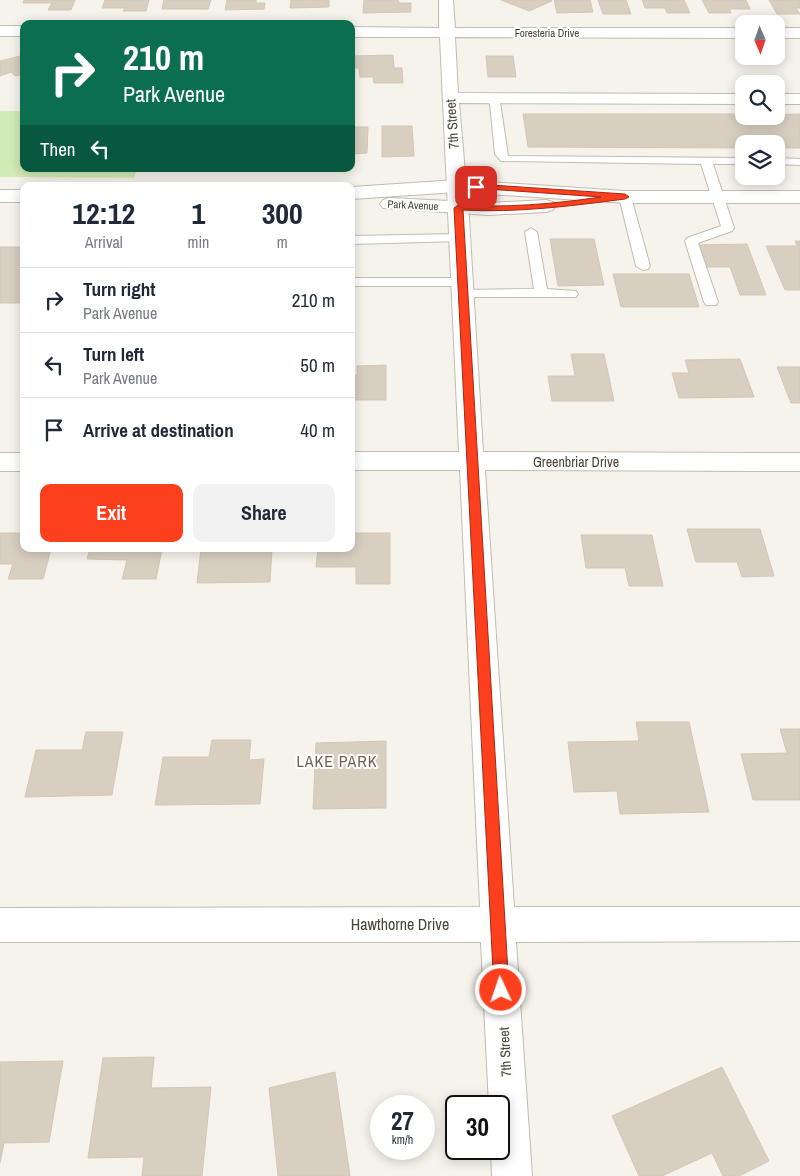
<!DOCTYPE html>
<html lang="en">
<head>
<meta charset="utf-8">
<style>
	body { margin:0; font-family:"Archivo Narrow",sans-serif; background:#f2f2f3; color:#1f2937; height:100vh; display:flex; flex-direction:column; font-size:19px; white-space:nowrap }
	* { box-sizing:border-box; margin:0 }
	p { font-size:16px; color:#747a83 }
	.icon { flex:none; width:28px; height:28px; fill:none; stroke:currentColor; stroke-width:2; stroke-linecap:round; stroke-linejoin:round }
	.map { position:relative; flex:1; overflow:hidden }
	.sheet { position:absolute; left:20px; top:182px; width:335px; height:370px; display:flex; flex-direction:column; background:#fff; border-radius:10px; box-shadow:0 2px 12px #0003 }
	.sheet>* { flex:none }
	.guide { position:absolute; left:20px; top:20px; width:335px; height:152px; border-radius:10px; box-shadow:0 2px 12px #0003; background:#0b6e4f; color:#fff; overflow:hidden }
	.needle { width:32px; rotate:178deg }
	.fabs { position:absolute; left:735px; top:15px; display:grid; gap:10px }
	.fabs a { display:grid; place-items:center; width:50px; height:50px; border-radius:10px; background:#fff; box-shadow:0 2px 12px #0003; font-size:25px }
	.speed { position:absolute; left:370px; top:1095px; display:flex; gap:10px; font-size:25px; font-weight:700; text-align:center }
	.speed>* { display:grid; place-content:center; width:65px; height:65px; border-radius:50%; background:#fff; box-shadow:0 2px 12px #0003; line-height:1 }
	.speed small { font-size:12px; font-weight:400 }
	.speed .limit { border:2px solid #111; border-radius:8px; background:#fff; color:#111 }
	.pin { position:absolute; display:grid; place-items:center; width:42px; height:42px; color:#fff; margin:-21px; border-radius:10px; box-shadow:0 2px 8px #0006 }
	.me { position:absolute; width:55px; margin:-28px; rotate:357deg; stroke-linejoin:round; filter:drop-shadow(0 0 4px #0008) }
	.turn { display:flex; align-items:center; gap:18px; height:105px; padding:0 20px; font-size:22px }
	.turn .icon { width:65px; height:65px; stroke-width:2.5 }
	.turn b { display:block; font-size:35px; line-height:42px }
	.then { display:flex; align-items:center; height:48px; padding:0 20px; background:#0003; gap:10px; font-size:19px }
	.eta { display:flex; justify-content:space-evenly; align-items:center; height:85px; text-align:center }
	.eta b { font-size:30px; font-weight:800; line-height:35px }
	.cta { display:flex; gap:10px; margin-top:auto; padding:10px 20px }
	.cta a { flex:1; height:58px; border-radius:10px; background:#fc3f1d; color:#fff; font-size:20px; font-weight:800; line-height:58px; text-align:center }
	.cta a+a { background:#f2f2f3; color:#1f2937 }
	ul { padding:0; list-style:none }
	li { display:flex; align-items:center; gap:15px; height:65px; padding:0 20px; border-top:1px solid #e0e1e3 }
	li div { flex:1 }
	li b { display:block; font-size:19px }
	li em { font-style:normal }
	.map>svg:first-child { display:block }
	.green { fill:#d2eab5 }
	.building { fill:#d8cfc1; stroke:#d3c7b4 }
	.lines { fill:none; stroke-linecap:round; stroke-linejoin:round }
	.service-casing { stroke:#c2bbae; stroke-width:2 }
	.minor-casing { stroke:#c2bbae; stroke-width:2 }
	.tertiary-casing { stroke:#c2bbae; stroke-width:2 }
	.service { fill:#fff; fill-rule:evenodd }
	.minor { fill:#fff; fill-rule:evenodd }
	.tertiary { fill:#fff; fill-rule:evenodd }
	.route { fill:#fc3f1d; stroke:#a42913 }
	.labels { text-anchor:middle; stroke-width:4; stroke-linejoin:round; paint-order:stroke }
	.far-street-label { font-size:11px; fill:#4b4439; stroke:#fff }
	.street-label { font-size:14px; fill:#4b4439; stroke:#fff }
	.quarter-label { font-size:16px; letter-spacing:1px; fill:#6e6250; stroke:#fff }
	.near-street-label { font-size:16px; fill:#4b4439; stroke:#fff }
</style>
</head>
<body>
<div class="map">
<svg width="800" height="1176" viewBox="0 0 800 1176">
	<rect width="100%" height="100%" fill="#f6f3ec"/>
	<path class="green" d="M0 111H24V169H137L134 178 0 177Z"/>
	<path class="building" d="M24 0H75L71 10H48L52 3H23Z
		M105 0H149L146 11H123L125 8H102Z
		M164 0H211L208 9H162Z
		M227 0H256V3H265L264 9 225 10Z
		M291 0H329V7L290 8Z
		M364 0H398L399 3H411V12L363 13Z
		M501 0H551L552 1 529 11Z
		M554 0H590L593 12 557 13Z
		M598 0H626L631 14H603Z
		M642 0H684L690 13H667L665 8H645Z
		M702 0H746L750 9H729L731 13H709Z
		M769 0H800V8H796L800 14H777Z
		M24 55V74L15 76 11 72 0 76V61Z
		M393 55 394 68H402L403 83H374L373 77H360L359 68H351V56Z
		M486 56H513L516 77H488Z
		M523 114H744V116L800 114V148H776V144H744V148L528 147Z
		M382 126H412L414 156 382 157Z
		M351 127H368L367 153 351 154Z
		M550 239H594L604 285 558 286Z
		M795 241H800V290H785L766 246H797Z
		M747 244 766 295H740L730 267H703L695 245Z
		M0 247H24V303H0Z
		M613 274H689L699 307H621Z
		M571 354H604L614 401H552L548 376H575Z
		M740 359 754 397 679 398 672 373H689L685 360Z
		M386 365V400H351V375H357V366Z
		M777 367H800V403H791Z
		M687 529H760L774 576 742 577 737 562H696Z
		M0 533H24V549H51L43 579H8L13 564H0Z
		M351 533H390V584H356V567H316L318 549H351Z
		M581 535H652L663 586H629L625 568H586Z
		M90 549H162L156 579H122L127 560 87 559Z
		M201 549H272L270 582 197 583Z
		M636 722H689L709 812 620 814 617 791 574 792 568 742 639 741Z
		M780 729H800V800H753L741 754 787 753Z
		M86 732H123L112 795 25 797 36 750H82Z
		M212 740H251L249 760 264 759 260 804 155 805 163 757H209Z
		M386 741V808L313 809 316 743Z
		M154 1057 151 1088 211 1087 202 1176H142L144 1157 88 1158 103 1058Z
		M63 1061 49 1142 4 1143 0 1163V1062Z
		M722 1067 769 1161 739 1176H723L712 1153 662 1176H639L612 1116Z
		M335 1072 350 1176H278L269 1088Z"/>
	<g class="lines">
		<g class="service-casing">
			<path id="service" d="M486 95 500 102 508 156 744 158V164H713L734 228 732 231 698 243 718 302 716 305H706L704 302 685 241 687 238 721 226 701 164 501 161 495 154 490 104 481 98Z
				M776 158 800 159V165L776 164Z
				M625 193 631 197 650 266 648 269 643 270 636 266 619 197Z
				M531 228 537 232 547 289 576 291 578 294 576 297H458L456 294 458 291 463 290 534 289 525 232Z
				M459 234 465 238 463 241 351 244V236Z
				M351 278H462L469 282 462 286H351Z"/>
		</g>
		<g class="minor-casing">
			<path id="minor" d="M439 0H453L455 28H744V38L455 37 458 93 744 94V104L459 103 469 218 483 452 800 453V471L485 470 514 907H800V941L516 942 532 1176H492L491 1149H499V1106H489L481 942H0V908L480 907 460 470H351V452H459L440 37H351V27L439 28Z
				M0 26H24V36H0Z
				M776 28H800V38H776Z
				M776 94H800V104H776Z
				M0 453H24V471H0Z"/>
		</g>
		<g class="tertiary-casing">
			<path id="tertiary" d="M457 180 625 191H800V203H625L457 192 351 199V187Z
				M0 190H24V202H0Z
				M390 198 488 203 546 200 553 202 556 206 553 210 546 212 488 215 383 208 380 204 383 200Z"/>
		</g>
		<use href="#service" class="service"/>
		<use href="#minor" class="minor"/>
		<use href="#tertiary" class="tertiary"/>
	</g>
	<path class="route" d="M476 184 625 194 629 197 625 199C571 206 517 213 463 210L509 990 507 995 501 997 496 995 494 990 454 208 458 205C506 208 553 204 601 197L473 188V185Z"/>
	<g class="labels">
		<g class="far-street-label">
			<text x="547" y="37">Foresteria Drive</text>
			<text transform="translate(413 205) rotate(3)" y="4">Park Avenue</text>
		</g>
		<g class="street-label">
			<text transform="translate(452 124) rotate(-94)" y="5">7th Street</text>
			<text x="576" y="467">Greenbriar Drive</text>
			<text transform="translate(505 1052) rotate(-93)" y="5">7th Street</text>
		</g>
		<g class="quarter-label">
			<text x="337" y="767">LAKE PARK</text>
		</g>
		<g class="near-street-label">
			<text x="400" y="930">Hawthorne Drive</text>
		</g>
	</g>
</svg>
<div class="fabs">
<a><svg class="needle" viewBox="-14 -14 28 28"><path d="M0-13l5 13h-10z" fill="#e53935"/><path d="M0 13l5-13h-10z" fill="#747a83"/></svg></a>
<a><svg class="icon" aria-label="search" viewBox="0 0 24 24"><circle cx="10" cy="10" r="6"/><path d="M15 15l6 6"/></svg></a>
<a><svg class="icon" aria-label="layers" viewBox="0 0 24 24"><path d="M12 4l9 5-9 5-9-5zM3 14l9 5 9-5"/></svg></a>
</div>
<div class="speed"><div>27<small>km/h</small></div><div class="limit">30</div></div>
<div class="pin" style="left:476px;top:187px;background:#d93025"><svg class="icon" aria-label="arrive" viewBox="0 0 24 24"><path d="M6 21V4h12l-3 4 3 4H6"/></svg></div>
<svg class="me" style="left:501px;top:990px" viewBox="-20 -20 40 40"><circle r="17" fill="#fc3f1d" stroke="#fff" stroke-width="3"/><path d="M0-11L8 9 0 5-8 9z" fill="#fff"/></svg>
<div class="guide">
<div class="turn"><svg class="icon" aria-label="right" viewBox="0 0 24 24"><path d="M7 20v-9h11M14 6l5 5-5 5"/></svg><div><b>210 m</b>Park Avenue</div></div>
<div class="then">Then<svg class="icon" aria-label="left" viewBox="0 0 24 24"><path d="M17 20v-9H6M10 6l-5 5 5 5"/></svg></div>
</div>
<section class="sheet">
<div class="eta">
<div><b>12:12</b><p>Arrival</p></div>
<div><b>1</b><p>min</p></div>
<div><b>300</b><p>m</p></div>
</div>
<ul>
<li><svg class="icon" aria-label="right" viewBox="0 0 24 24"><path d="M7 20v-9h11M14 6l5 5-5 5"/></svg><div><b>Turn right</b><p>Park Avenue</p></div><em>210 m</em></li>
<li><svg class="icon" aria-label="left" viewBox="0 0 24 24"><path d="M17 20v-9H6M10 6l-5 5 5 5"/></svg><div><b>Turn left</b><p>Park Avenue</p></div><em>50 m</em></li>
<li><svg class="icon" aria-label="arrive" viewBox="0 0 24 24"><path d="M6 21V4h12l-3 4 3 4H6"/></svg><div><b>Arrive at destination</b></div><em>40 m</em></li>
</ul>
<div class="cta"><a>Exit</a><a>Share</a></div>
</section>
</div>
</body>
</html>
